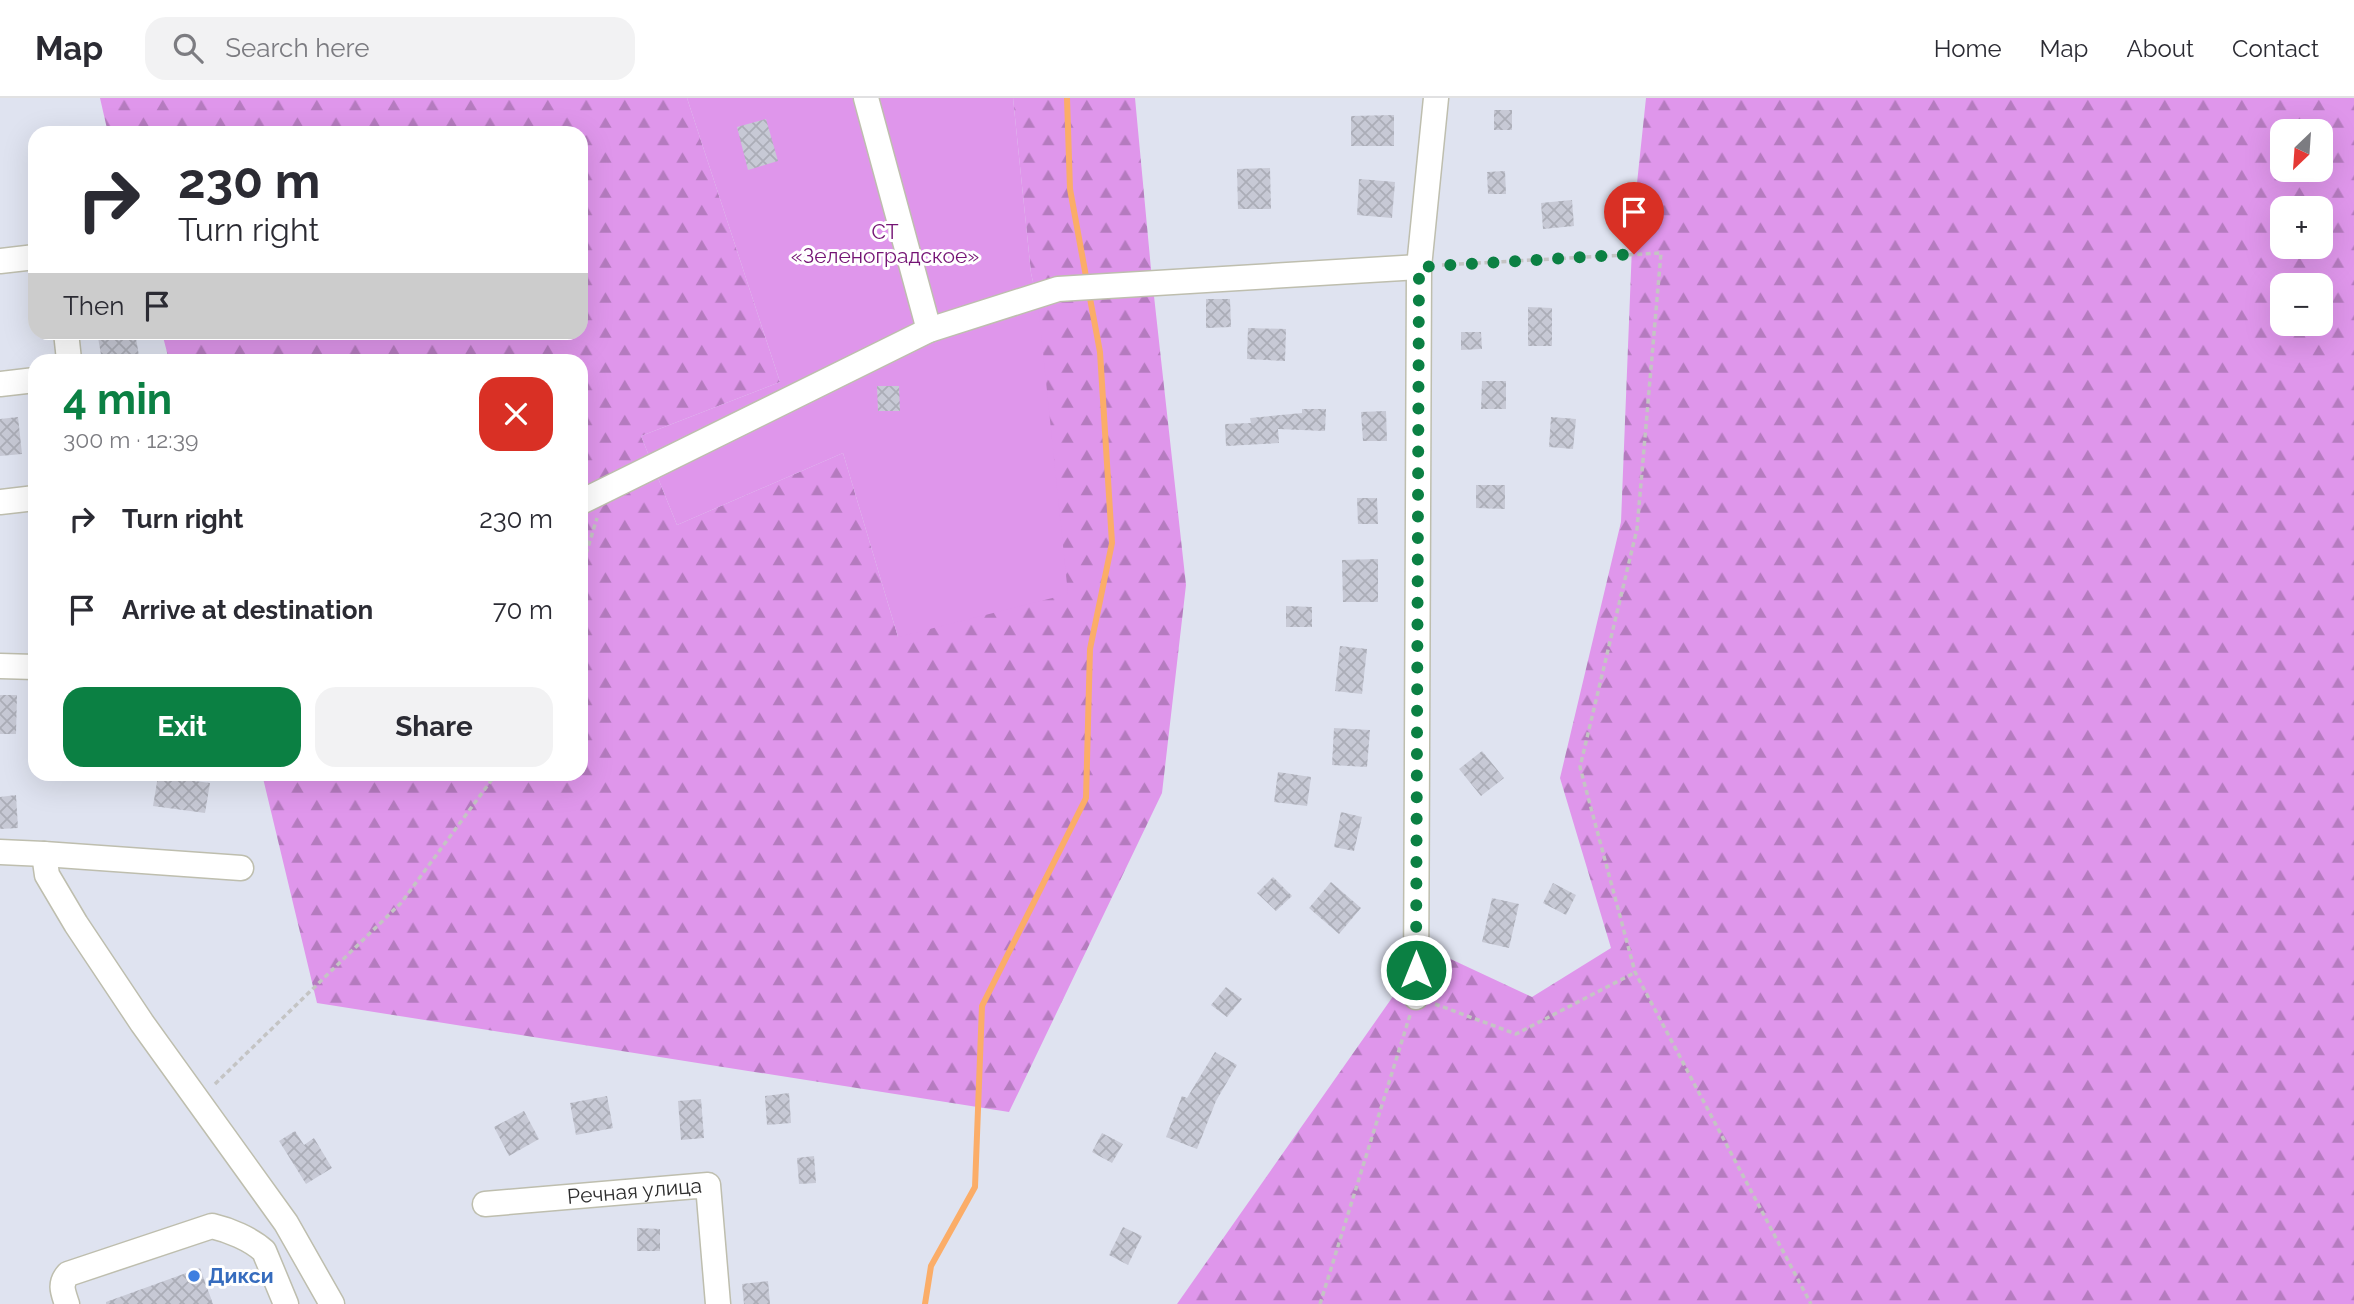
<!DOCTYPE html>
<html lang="en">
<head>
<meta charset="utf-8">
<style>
	body { margin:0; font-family:Raleway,sans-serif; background:#f2f2f3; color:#2b2b33; height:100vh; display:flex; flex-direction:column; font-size:26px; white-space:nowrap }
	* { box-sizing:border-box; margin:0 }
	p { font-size:23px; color:#7c7c81 }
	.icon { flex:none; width:38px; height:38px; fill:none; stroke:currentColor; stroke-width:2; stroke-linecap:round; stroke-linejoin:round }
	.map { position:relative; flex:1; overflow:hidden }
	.sheet { position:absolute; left:28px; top:256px; width:560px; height:427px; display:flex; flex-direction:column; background:#fff; border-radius:21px; box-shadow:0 7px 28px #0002 }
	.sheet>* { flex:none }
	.top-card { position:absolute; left:28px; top:28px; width:560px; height:214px; border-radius:21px; box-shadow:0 7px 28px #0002; background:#fff; color:#2b2b33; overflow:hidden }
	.needle { width:46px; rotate:205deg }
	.fabs { position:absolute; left:2270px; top:21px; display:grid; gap:14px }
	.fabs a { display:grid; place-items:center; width:63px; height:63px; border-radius:14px; background:#fff; box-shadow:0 7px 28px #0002; font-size:35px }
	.pin { position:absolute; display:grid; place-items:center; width:60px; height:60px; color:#fff; margin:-72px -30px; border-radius:50% 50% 50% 0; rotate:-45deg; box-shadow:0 0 7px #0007 }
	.pin .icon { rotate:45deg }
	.me { position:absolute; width:77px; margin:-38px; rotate:0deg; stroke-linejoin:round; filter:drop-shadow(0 0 5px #0008) }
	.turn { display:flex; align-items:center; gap:24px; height:147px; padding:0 35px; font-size:32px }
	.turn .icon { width:91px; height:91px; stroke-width:2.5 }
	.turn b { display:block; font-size:49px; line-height:60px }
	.then { display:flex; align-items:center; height:66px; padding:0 35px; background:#0003; gap:14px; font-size:26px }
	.round { display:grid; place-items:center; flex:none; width:74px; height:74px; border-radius:21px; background:#f2f2f3 }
	.summary { display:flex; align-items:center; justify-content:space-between; height:119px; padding:0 35px }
	h1 { font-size:42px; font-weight:700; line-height:52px; color:#0b8043 }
	.action { display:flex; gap:14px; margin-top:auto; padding:14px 35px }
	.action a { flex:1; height:80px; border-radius:21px; background:#0b8043; color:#fff; font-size:28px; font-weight:700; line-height:80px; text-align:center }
	.action a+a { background:#f2f2f3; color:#2b2b33 }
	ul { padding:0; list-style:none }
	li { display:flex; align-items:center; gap:21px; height:91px; padding:0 35px }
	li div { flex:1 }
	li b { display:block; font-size:26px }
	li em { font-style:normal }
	header { display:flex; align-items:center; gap:42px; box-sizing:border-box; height:98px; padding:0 35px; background:#fff; border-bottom:2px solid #e1e1e2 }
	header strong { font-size:33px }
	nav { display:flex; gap:38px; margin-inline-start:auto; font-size:24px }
	.search { width:490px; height:63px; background:#f2f2f3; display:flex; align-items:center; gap:18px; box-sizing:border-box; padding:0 24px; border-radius:21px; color:#7c7c81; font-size:26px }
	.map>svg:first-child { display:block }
	.forest { fill:url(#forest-firs); fill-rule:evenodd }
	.garden { fill:#df96eb }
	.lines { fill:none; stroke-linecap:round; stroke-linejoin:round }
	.stream { stroke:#fbad68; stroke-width:6 }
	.building { fill:url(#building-cross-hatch) }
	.minor-casing { stroke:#bebeae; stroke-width:27 }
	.path { stroke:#c4c4c4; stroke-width:3.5; stroke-dasharray:5 3.5; stroke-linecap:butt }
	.minor { stroke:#fff; stroke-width:24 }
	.route { stroke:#0b8043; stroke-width:12; stroke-dasharray:0 21.6 }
	.shop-dot { fill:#3f7fe0; stroke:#fff; stroke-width:2.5 }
	.labels { text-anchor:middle; stroke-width:6; stroke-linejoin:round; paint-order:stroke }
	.park-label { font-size:21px; fill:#741374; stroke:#fff }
	.street-label { font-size:21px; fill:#2d2d2d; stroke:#fff }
	.shop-label { font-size:21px; font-weight:bold; fill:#366cbe; stroke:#fff; text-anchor:start }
</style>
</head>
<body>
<header>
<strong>Map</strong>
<div class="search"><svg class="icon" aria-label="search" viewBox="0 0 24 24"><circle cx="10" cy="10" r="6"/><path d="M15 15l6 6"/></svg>Search here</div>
<nav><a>Home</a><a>Map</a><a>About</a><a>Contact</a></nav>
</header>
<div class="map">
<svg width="2354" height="1206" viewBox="0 0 2354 1206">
	<defs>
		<pattern id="forest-firs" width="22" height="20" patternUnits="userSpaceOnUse" patternTransform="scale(1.75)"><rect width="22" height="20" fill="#df96eb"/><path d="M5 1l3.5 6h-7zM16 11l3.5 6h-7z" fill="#b57bbf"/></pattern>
		<pattern id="building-cross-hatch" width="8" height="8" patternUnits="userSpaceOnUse" patternTransform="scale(1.75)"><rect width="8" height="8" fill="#c7c9d5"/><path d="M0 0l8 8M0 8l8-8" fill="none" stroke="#abadb7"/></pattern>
	</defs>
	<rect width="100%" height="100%" fill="#dfe3f0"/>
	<path class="forest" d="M100 0H687L780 284 641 338 677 427 843 355 898 539 1038 206 1031 175 1013 0H1135L1151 171 1186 487 1162 695 1009 1014 317 905 262 676H581V262H169L162 235 581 234V35H108Z
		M1646 0H2354V1206H1177L1427 850 1532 899 1611 850 1560 680 1621 424 1633 123ZM2282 33H2320V72H2282ZM2282 110H2320V149H2282ZM2282 187H2320V226H2282Z"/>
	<path class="garden" d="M687 0H1013L1031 175 1038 206 1068 496 898 539 843 355 677 427 641 338 780 284Z"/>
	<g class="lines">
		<path class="stream" d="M1067 0 1070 91 1087 184
			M925 1206 931 1168 975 1089 982 908 1086 700 1090 551 1112 445 1100 254 1089 195"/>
	</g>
	<path class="building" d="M1494 12H1512V32H1494Z
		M1394 17V48H1351V18Z
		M766 21 778 63 748 72 737 29Z
		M1270 70 1271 111H1238L1237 71Z
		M1505 73 1506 96H1488L1487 74Z
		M1359 81 1395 84 1392 120 1357 117Z
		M1572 102 1574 128 1543 131 1541 105Z
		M1206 201H1230L1231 229 1206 230Z
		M1528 209 1552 210V248H1528Z
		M1248 230 1286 231 1285 263 1247 261Z
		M97 234H135L139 258 102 262Z
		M1461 234H1481L1482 251 1461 252Z
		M1482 283H1506V311H1481Z
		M877 288H899L900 313H878Z
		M1302 311H1326L1325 333 1278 331 1279 345 1226 348 1225 326 1251 325 1250 320 1302 315Z
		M1386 313 1387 343H1363L1361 314Z
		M18 319 22 356 0 358V321Z
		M1551 319 1576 321 1573 351 1549 349Z
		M1476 387H1505V411L1476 410Z
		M1357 400H1377L1378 426H1358Z
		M1378 461V504H1343L1342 462Z
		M1286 508 1312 509V529H1286Z
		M1340 548 1367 551 1362 596 1335 593Z
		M0 597H17L16 636H0Z
		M1334 630 1370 632 1367 669 1332 667Z
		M1482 653 1504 680 1481 698 1459 671Z
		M1278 674 1311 679 1307 708 1274 704Z
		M158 678 210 685 205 715 153 708Z
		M16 697 18 730 0 731V699Z
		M1341 714 1362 719 1354 753 1334 749Z
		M1273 779 1292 798 1276 813 1257 795Z
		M1331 784 1361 810 1339 836 1309 810Z
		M1553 785 1576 797 1566 817 1543 805Z
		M1492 800 1519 806 1509 850 1482 844Z
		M1226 889 1242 901 1227 919 1211 907Z
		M1215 954 1237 967 1216 1003 1197 1051 1166 1039 1182 998 1187 1000Z
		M789 995 791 1025 767 1027 765 998Z
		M607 998 613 1030 576 1037 570 1005Z
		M701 1001 704 1040 681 1042 678 1003Z
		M524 1013 539 1041 509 1058 494 1029Z
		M295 1033 304 1047 314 1040 332 1070 306 1086 279 1043Z
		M1102 1035 1123 1046 1112 1065 1092 1054Z
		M814 1058 816 1085 799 1086 797 1060Z
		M1123 1129 1142 1138 1128 1167 1109 1157Z
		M637 1130 660 1131V1153H637Z
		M200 1170 213 1206H106V1204Z
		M768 1183 770 1206H744L742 1186Z"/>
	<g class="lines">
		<g class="minor-casing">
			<g id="minor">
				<path d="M866 0 929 232"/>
				<path d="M0 163 35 159"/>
				<path d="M66 234 69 262"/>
				<path d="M0 286 35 282"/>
				<path d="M0 404 35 400"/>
				<path d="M581 404 929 232 1058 191 1419 169"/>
				<path d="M0 568 35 569"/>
				<path d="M0 754 44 756 241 770"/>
				<path d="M44 756 47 777 76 826 142 925 286 1125 332 1206"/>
				<path d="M1416 899 1419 169 1436 0"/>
				<path id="s1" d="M485 1106 708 1087 718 1206"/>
				<path d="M67 1206C63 1194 59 1186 68 1176L212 1128C229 1132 251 1141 264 1153L286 1206"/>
			</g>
		</g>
		<path class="path" d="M1442 167 1661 155 1637 431 1580 669 1635 874 1811 1206
			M581 472 597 420
			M1435 906 1516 936 1634 875
			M215 986 401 805 496 676
			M1320 1206 1410 917"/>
		<use href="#minor" class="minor"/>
	</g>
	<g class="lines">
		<path class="route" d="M1416 872 1419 169 1634 156"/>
	</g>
	<circle class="shop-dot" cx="194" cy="1178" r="7"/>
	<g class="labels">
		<g class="park-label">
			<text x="885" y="141">СТ<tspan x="885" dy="24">«Зеленоградское»</tspan></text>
		</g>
		<g class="street-label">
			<text dy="7" stroke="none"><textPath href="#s1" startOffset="150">Речная улица</textPath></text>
		</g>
		<g class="shop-label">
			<text x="208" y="1185">Дикси</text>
		</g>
	</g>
</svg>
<div class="fabs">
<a><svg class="needle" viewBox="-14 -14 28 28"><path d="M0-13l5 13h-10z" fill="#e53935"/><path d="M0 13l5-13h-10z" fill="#7c7c81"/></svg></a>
<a>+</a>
<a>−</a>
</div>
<div class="pin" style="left:1634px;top:156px;background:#d93025"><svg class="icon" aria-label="arrive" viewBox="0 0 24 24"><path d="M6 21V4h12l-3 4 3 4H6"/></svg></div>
<svg class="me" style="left:1416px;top:872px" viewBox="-20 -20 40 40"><circle r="17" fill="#0b8043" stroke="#fff" stroke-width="3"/><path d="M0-11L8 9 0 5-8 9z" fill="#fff"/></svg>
<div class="top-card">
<div class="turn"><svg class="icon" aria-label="right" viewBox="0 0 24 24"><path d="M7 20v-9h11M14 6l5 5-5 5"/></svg><div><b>230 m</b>Turn right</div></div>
<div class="then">Then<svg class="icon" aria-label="arrive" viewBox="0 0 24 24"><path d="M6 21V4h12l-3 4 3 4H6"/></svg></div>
</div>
<section class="sheet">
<div class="summary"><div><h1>4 min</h1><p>300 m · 12:39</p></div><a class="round" style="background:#d93025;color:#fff"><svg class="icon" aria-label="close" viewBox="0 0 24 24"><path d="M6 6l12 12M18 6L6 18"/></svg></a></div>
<ul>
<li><svg class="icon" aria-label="right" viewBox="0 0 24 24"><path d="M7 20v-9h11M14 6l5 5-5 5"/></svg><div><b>Turn right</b></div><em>230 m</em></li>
<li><svg class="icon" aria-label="arrive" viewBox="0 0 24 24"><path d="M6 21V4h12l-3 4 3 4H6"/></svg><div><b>Arrive at destination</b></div><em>70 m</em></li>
</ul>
<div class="action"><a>Exit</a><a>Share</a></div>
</section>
</div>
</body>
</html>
